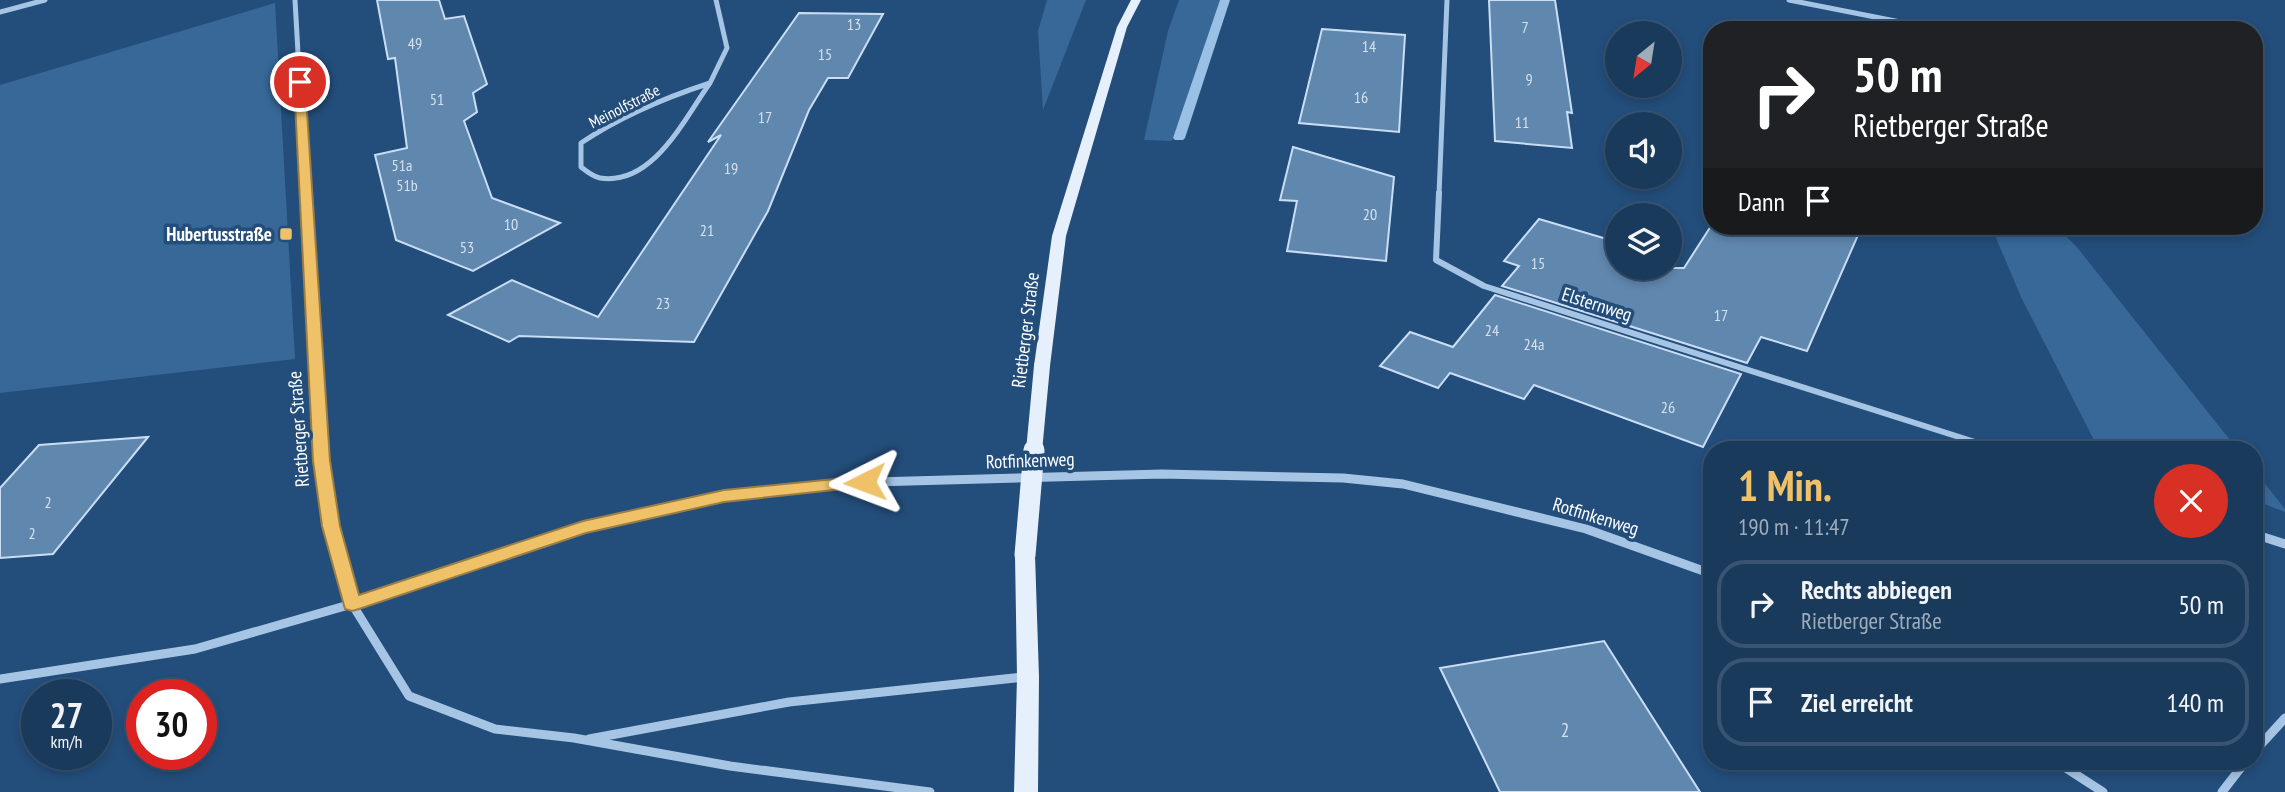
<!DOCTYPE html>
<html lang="de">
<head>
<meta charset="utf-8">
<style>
	body { margin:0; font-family:"PT Sans Narrow",sans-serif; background:#274565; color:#f1f3f6; height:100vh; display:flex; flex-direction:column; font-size:26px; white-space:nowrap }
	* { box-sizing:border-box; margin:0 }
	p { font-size:23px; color:#9fadbb }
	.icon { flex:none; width:38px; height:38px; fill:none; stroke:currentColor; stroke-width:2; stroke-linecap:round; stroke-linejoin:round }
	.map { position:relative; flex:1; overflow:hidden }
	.details { position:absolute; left:1703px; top:441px; width:560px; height:329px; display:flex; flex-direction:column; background:#1a3a5c; border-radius:28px; box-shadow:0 4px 10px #0003,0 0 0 2px #385472 }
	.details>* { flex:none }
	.top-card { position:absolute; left:1703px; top:21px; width:560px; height:214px; border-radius:28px; box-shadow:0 4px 10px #0003,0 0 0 2px #385472; background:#202124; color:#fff; overflow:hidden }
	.needle { width:46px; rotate:210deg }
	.fabs { position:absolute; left:1605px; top:21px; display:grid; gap:14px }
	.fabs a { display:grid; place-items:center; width:77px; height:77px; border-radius:50%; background:#1a3a5c; box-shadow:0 4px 10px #0003,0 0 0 2px #385472; font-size:35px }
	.speed { position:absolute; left:21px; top:679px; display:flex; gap:14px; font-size:35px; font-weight:700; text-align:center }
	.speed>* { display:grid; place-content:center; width:91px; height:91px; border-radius:50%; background:#1a3a5c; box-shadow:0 4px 10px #0003,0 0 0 2px #385472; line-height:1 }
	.speed small { font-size:18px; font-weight:400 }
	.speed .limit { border:10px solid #d22; background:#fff; color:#111 }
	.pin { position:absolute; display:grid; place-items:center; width:60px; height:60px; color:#fff; margin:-30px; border:4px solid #fff; border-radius:50%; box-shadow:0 2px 7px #0007 }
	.me { position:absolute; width:77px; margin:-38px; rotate:267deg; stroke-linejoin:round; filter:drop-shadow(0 0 5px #0008) }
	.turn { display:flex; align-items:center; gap:24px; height:147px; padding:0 35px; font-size:32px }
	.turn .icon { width:91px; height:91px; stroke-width:2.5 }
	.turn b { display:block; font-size:49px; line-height:60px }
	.then { display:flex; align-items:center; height:66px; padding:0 35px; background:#0003; gap:14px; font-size:26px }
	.round { display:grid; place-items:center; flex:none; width:74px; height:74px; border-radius:37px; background:#274565 }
	.head { display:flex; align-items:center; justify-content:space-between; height:119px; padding:0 35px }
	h1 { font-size:42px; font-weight:700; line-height:52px; color:#efc26a }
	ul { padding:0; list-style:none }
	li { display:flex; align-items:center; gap:21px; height:88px; margin:0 14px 10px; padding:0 21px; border:4px solid #385472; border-radius:28px }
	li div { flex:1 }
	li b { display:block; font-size:26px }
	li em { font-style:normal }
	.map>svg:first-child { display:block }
	.green { fill:#376898 }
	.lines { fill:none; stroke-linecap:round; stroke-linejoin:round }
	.stream { fill:#9ac1e5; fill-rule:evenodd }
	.building { fill:#6087ae; stroke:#c9def4; stroke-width:2 }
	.minor-far2 { stroke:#a6c5e5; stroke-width:5 }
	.minor-far1 { stroke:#a6c5e5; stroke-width:6 }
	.minor { stroke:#a6c5e5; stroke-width:9 }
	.primary { fill:#e6f0fc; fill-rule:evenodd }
	.primary-bridge-far1 { stroke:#e6f0fc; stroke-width:16 }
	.primary-bridge { stroke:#e6f0fc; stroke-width:21 }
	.route { fill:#efc26a; stroke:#9b7e45; stroke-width:2 }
	.poi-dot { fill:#efc26a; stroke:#234d7a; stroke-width:2.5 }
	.labels { text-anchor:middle; stroke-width:7; stroke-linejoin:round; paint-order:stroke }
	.number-label { font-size:16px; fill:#d7e1eb }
	.far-street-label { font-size:16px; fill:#fff; stroke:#234d7a }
	.poi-label { font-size:19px; font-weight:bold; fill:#fff; stroke:#234d7a; text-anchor:end }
	.street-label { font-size:19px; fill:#fff; stroke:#234d7a }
	.near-number-label { font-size:19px; fill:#d7e1eb }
</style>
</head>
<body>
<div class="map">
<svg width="2285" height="792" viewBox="0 0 2285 792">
	<rect width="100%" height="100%" fill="#234d7a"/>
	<path class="green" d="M1047 0H1086L1043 110 1038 31Z
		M1179 0H1223L1172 141 1144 140 1168 31Z
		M275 3 295 359 0 393V85Z
		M1991 226H2055L2076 246 2238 450H2099L2021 297Z
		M2254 470 2285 509V512L2254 500Z"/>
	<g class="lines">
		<path class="stream" d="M1220 0H1230L1185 138 1183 140H1175L1173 138Z"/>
	</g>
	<path class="building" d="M377 0H439L445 19 464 16 487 84 473 93 477 112 464 121 492 198 560 223 473 271 396 240 375 155 407 148 395 58 388 59Z
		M1489 0H1555L1572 113 1567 112 1572 148 1495 141Z
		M799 13 883 14 848 78H828L809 110 768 211 694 342 519 336 509 342 448 315 512 280 598 317 721 135 708 142Z
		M1322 29 1405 35 1399 132 1299 123Z
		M1293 147 1394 177 1386 261 1287 251 1297 201 1280 200Z
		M1539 219 1617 242V268H1684L1711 226H1862L1807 351 1761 337 1747 363 1502 286 1519 266 1504 261Z
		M1495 295 1741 374 1703 447 1534 385 1524 399 1450 373 1438 388 1380 366 1410 332 1453 347Z
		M148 437 53 554 0 558V488L39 445Z
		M1604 641 1700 792H1500L1440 668Z"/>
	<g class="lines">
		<path class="minor-far2" d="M295 0 306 194
			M1789 0 1941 30
			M0 12 45 0
			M710 83C684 119 653 186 600 178 594 177 586 171 581 167V143C621 116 664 98 710 83Z
			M710 83 727 48 716 0
			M1439 194 1447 0"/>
		<path class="minor-far1" d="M306 193 321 451
			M1439 193 1436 260 1484 286 2000 450"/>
		<path class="minor" d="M321 450 331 526 352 604 409 696 495 729 574 738 730 766 930 792
			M2254 534 2285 544
			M0 679 195 649 352 604 584 528 724 496 838 483 1162 474 1343 478 1403 484 1586 529 1712 574
			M589 739 789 702 1024 677
			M2254 752 2285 718
			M2055 761 2103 792
			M2222 792 2246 761"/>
		<path class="primary" d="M1131 0H1141L1127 27 1066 236 1050 366 1042 371 1034 366 1052 236 1117 27Z
			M1025 548 1032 550 1035 555 1039 677 1038 792H1014L1017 677 1015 555 1018 550Z"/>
		<path class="primary-bridge-far1" d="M1034 451 1042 366"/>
		<path class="primary-bridge" d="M1025 555 1034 450"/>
	</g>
	<path class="route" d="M300 79 305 82 330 461 340 526 359 595 583 521 724 490 865 476 871 478 874 482 871 486 724 502 586 533 359 609 352 611 345 609 322 526 313 461 294 82Z"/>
	<rect class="poi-dot" x="279" y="227" width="14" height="14" rx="3.5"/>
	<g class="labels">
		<g class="number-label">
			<text x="854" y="30">13</text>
			<text x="1525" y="33">7</text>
			<text x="415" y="49">49</text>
			<text x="1369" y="52">14</text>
			<text x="825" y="60">15</text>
			<text x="1529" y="85">9</text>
			<text x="1361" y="103">16</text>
			<text x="437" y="105">51</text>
			<text x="765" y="123">17</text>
			<text x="1522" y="128">11</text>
			<text x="402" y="171">51a</text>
			<text x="731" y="174">19</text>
			<text x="407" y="191">51b</text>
			<text x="1370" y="220">20</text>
			<text x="511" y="230">10</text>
			<text x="707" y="236">21</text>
			<text x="467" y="253">53</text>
			<text x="1538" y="269">15</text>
			<text x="663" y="309">23</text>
			<text x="1721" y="321">17</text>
			<text x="1492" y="336">24</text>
			<text x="1534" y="350">24a</text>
			<text x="1668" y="413">26</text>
			<text x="48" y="508">2</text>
			<text x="32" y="539">2</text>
		</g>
		<g class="far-street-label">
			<text transform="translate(624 106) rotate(-27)" y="6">Meinolfstraße</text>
		</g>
		<g class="poi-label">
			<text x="272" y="241">Hubertusstraße</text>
		</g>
		<g class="street-label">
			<text transform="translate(1597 304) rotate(18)" y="7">Elsternweg</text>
			<text transform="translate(1025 330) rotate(-83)" y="7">Rietberger Straße</text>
			<text transform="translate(298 429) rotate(-94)" y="7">Rietberger Straße</text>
			<text transform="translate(1030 460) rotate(-2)" y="7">Rotfinkenweg</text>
			<text transform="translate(1596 516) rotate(17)" y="7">Rotfinkenweg</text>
		</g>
		<g class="near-number-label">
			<text x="1565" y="737">2</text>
		</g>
	</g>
</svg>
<div class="fabs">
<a><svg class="needle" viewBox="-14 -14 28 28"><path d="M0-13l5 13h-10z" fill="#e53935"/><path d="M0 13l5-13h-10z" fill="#9fadbb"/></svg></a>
<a><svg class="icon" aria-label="sound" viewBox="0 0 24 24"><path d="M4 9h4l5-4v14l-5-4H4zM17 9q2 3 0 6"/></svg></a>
<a><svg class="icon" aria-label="layers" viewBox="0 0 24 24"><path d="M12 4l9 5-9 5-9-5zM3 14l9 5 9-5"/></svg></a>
</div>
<div class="speed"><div>27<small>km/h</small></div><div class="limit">30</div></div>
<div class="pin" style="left:300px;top:82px;background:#d93025"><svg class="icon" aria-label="arrive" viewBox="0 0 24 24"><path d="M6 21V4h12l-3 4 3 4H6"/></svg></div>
<svg class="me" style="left:865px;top:482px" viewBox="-20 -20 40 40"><path d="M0-17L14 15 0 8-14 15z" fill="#efc26a" stroke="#fff" stroke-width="4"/></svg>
<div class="top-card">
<div class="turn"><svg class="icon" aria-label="right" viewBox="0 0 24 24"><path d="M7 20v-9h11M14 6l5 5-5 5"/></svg><div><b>50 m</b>Rietberger Straße</div></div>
<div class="then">Dann<svg class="icon" aria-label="arrive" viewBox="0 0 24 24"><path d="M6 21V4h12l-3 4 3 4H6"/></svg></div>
</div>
<section class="details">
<div class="head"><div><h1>1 Min.</h1><p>190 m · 11:47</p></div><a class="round" style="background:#d93025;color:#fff"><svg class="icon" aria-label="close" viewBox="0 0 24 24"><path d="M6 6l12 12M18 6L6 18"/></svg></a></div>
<ul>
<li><svg class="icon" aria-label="right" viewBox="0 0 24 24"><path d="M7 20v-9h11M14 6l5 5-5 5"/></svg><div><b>Rechts abbiegen</b><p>Rietberger Straße</p></div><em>50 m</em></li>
<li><svg class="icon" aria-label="arrive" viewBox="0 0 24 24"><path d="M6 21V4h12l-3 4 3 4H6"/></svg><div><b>Ziel erreicht</b></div><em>140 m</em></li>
</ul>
</section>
</div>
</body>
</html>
